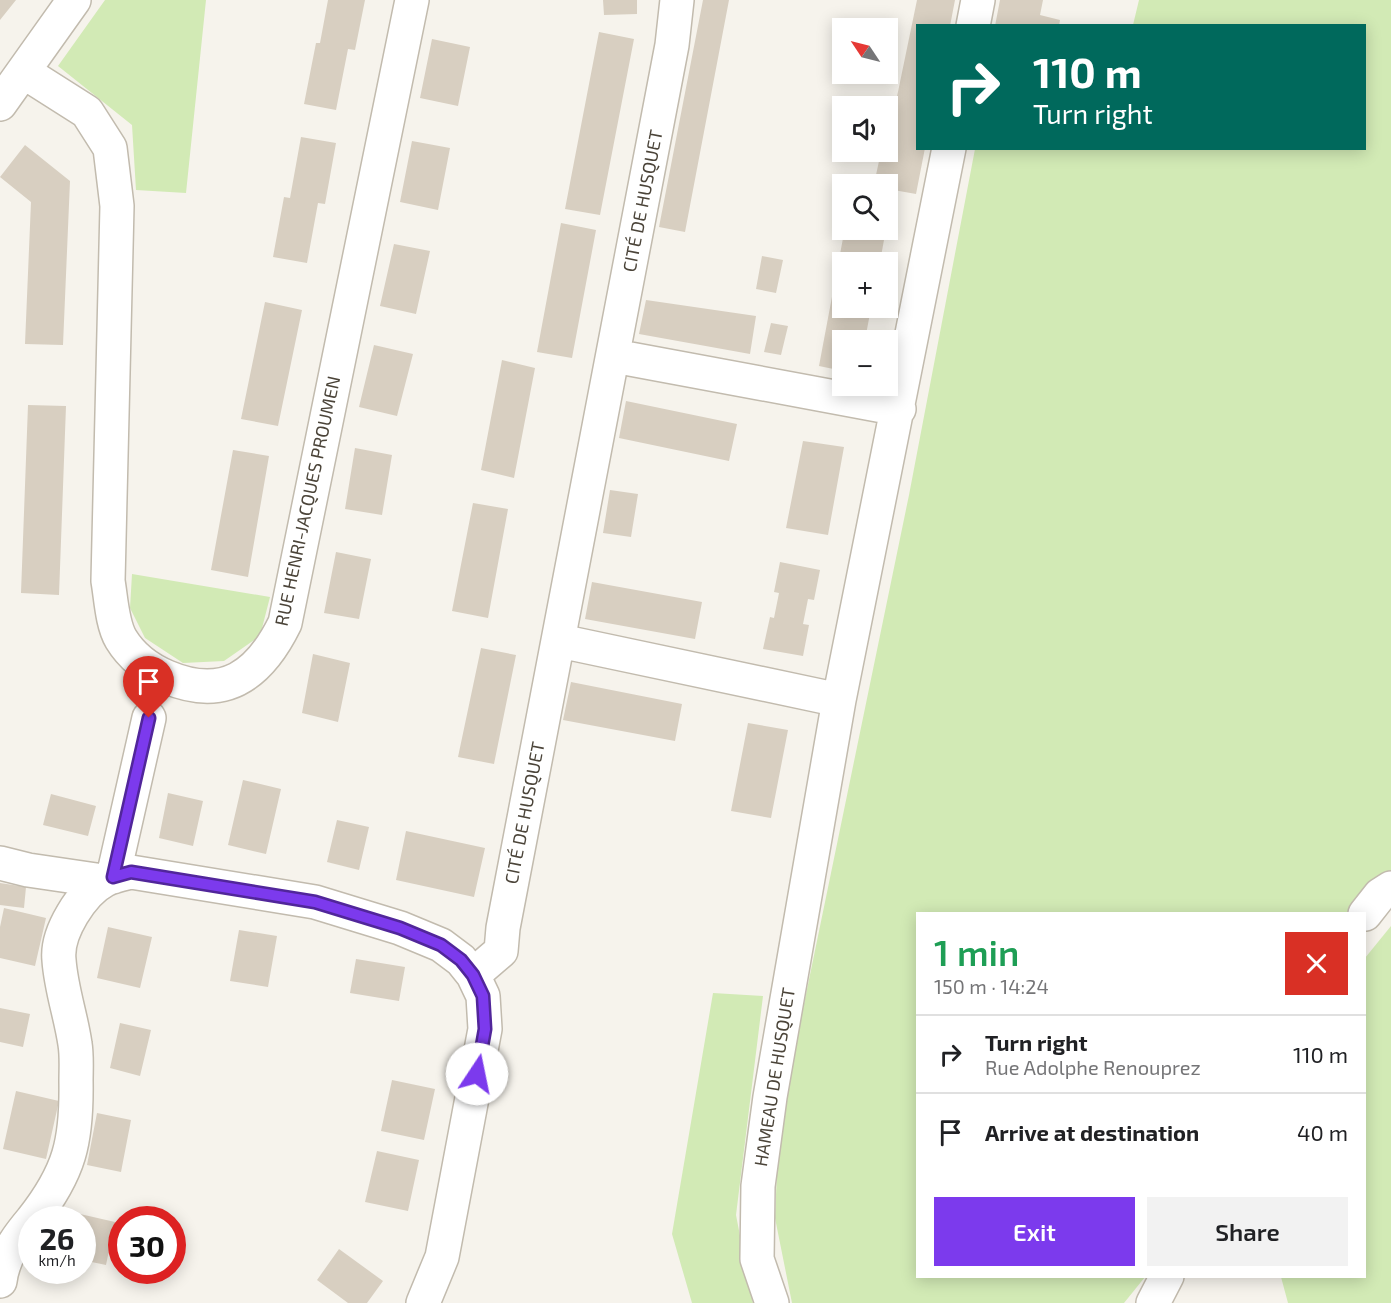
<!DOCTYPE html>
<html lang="en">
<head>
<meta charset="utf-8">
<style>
	body { margin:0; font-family:"Exo 2",sans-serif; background:#f2f2f2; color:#202124; height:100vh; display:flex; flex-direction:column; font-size:22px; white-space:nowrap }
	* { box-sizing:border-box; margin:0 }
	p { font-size:20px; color:#757577 }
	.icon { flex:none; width:33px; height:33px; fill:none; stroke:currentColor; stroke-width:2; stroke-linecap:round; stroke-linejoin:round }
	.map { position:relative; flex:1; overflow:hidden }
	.details { position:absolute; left:916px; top:912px; width:450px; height:366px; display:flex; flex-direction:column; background:#fff; border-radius:0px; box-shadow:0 3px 15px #0003 }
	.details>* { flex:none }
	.banner { position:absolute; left:916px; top:24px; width:450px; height:126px; border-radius:0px; box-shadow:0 3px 15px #0003; background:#00695c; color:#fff; overflow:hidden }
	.needle { width:39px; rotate:305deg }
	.buttons { position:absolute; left:832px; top:18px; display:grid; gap:12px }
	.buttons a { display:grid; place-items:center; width:66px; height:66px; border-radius:0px; background:#fff; box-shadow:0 3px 15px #0003; font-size:30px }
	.speed { position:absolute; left:18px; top:1206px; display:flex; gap:12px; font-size:30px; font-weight:700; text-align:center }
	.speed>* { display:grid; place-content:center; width:78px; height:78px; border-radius:50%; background:#fff; box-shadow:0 3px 15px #0003; line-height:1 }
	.speed small { font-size:15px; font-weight:400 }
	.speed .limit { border:9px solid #d22; background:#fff; color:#111 }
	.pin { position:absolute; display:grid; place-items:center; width:51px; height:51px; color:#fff; margin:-62px -26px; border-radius:50% 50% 50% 0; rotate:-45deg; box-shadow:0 0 6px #0007 }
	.pin .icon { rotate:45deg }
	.me { position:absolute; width:66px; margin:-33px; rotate:11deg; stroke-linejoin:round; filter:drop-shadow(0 0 4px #0008) }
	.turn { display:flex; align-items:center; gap:21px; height:126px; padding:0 18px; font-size:27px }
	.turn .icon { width:78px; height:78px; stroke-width:2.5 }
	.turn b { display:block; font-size:42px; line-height:51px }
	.round { display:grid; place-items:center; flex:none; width:63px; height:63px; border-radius:0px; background:#f2f2f2 }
	.head { display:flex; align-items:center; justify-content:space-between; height:102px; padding:0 18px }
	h1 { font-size:36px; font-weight:600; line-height:45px; color:#1e9e55 }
	.button { display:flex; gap:12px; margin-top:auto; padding:12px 18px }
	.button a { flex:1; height:69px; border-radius:0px; background:#7c3aed; color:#fff; font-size:24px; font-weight:600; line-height:69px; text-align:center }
	.button a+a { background:#f2f2f2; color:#202124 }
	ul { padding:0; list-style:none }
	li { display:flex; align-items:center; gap:18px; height:78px; padding:0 18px; border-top:2px solid #e0e0e0 }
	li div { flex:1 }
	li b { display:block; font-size:22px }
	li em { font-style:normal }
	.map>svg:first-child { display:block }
	.green { fill:#d2eab5 }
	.building { fill:#d8cfc1 }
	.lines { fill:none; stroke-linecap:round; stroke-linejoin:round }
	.minor-casing { stroke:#c2bbae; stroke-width:36 }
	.minor { stroke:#fff; stroke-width:33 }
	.route-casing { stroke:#51269a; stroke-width:15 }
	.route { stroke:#7c3aed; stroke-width:10 }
	.labels { text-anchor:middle; stroke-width:5; stroke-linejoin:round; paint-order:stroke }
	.street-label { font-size:18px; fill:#4b4439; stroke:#fff }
</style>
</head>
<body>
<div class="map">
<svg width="1391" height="1303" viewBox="0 0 1391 1303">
	<rect width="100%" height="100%" fill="#f6f3ec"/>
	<path class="green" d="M105 0H206L186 193 136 190 132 125 58 66Z
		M1139 0H1391V870L1383 873 1346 913 918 914V1276L1145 1277 1124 1303H792L775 1218 779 1125 909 495 975 149 1365 148V26L1133 25Z
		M132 574 270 597 260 636 224 661 183 663 145 638 130 608Z
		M1391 926V1303H1288L1281 1277 1365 1276V958Z
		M713 993 763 996 736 1215 753 1303H692L672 1234Z"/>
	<path class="building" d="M0 0H16L0 20Z
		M328 0H365L355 50 348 49 336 110 304 104 316 43H320Z
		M603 0H637V14L604 15Z
		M703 0H729L685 232 659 227Z
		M917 0H955L950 26H918V148H925L916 194 888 189V184H874L881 152H888V117L889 110 894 111Z
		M1000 0H1043L1040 15 1060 20 1059 26H995Z
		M599 32 634 39 600 215 565 209Z
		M432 39 470 47 458 106 420 98Z
		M301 137 336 143 325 204 318 203 307 263 273 257 284 197 290 198Z
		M412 141 450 148 438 210 400 202Z
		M25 145 70 181 63 345 25 344 31 202 0 177Z
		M561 223 596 230 572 358 537 352Z
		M844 233 884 240 880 262H843V308H871L865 340H843V371L819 366Z
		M394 244 430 251 416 314 380 306Z
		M762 256 783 260 776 293 756 289Z
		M646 300 756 316 750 354 639 334Z
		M265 302 302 310 278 426 241 419Z
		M771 323 788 326 781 355 764 352Z
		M374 345 413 354 397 416 359 407Z
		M502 360 535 368 514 478 481 470Z
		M626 401 737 424 729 461 619 438Z
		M28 405 66 406 59 595 21 593Z
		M803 441 844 447 828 535 786 528Z
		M355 448 392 455 382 515 345 509Z
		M233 450 269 456 248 577 211 570Z
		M610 490 638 494 631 537 603 533Z
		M473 503 508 509 488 618 452 611Z
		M336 552 371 559 359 619 324 613Z
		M780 562 820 570 814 600 808 599 803 624 809 625 803 656 763 649 770 617 774 618 779 593 774 592Z
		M592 582 702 602 695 639 585 619Z
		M481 648 516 655 494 764 458 757Z
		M313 654 350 663 338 722 302 713Z
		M571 682 682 704 675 741 563 720Z
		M748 723 788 730 771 818 731 811Z
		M243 780 281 789 266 854 228 845Z
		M168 793 203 801 193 846 159 838Z
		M51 794 96 806 88 836 43 825Z
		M337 820 369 827 359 870 327 862Z
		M406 831 485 848 474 897 396 880Z
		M0 883 26 887 24 908 0 905Z
		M4 908 46 918 35 966 0 958V927Z
		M108 927 152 937 140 988 97 978Z
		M239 930 277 936 268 987 230 981Z
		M356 959 405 967 399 1001 350 993Z
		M0 1008 30 1014 23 1047 0 1042Z
		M120 1023 151 1030 140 1076 110 1068Z
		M392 1080 435 1089 424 1140 381 1131Z
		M16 1091 59 1101 46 1159 3 1149Z
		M97 1113 131 1120 121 1172 87 1165Z
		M377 1151 419 1160 408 1211 365 1202Z
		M80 1214 115 1222 106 1265 82 1260V1220H79Z
		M339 1249 383 1281 367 1303H348L317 1280Z"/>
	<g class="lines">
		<g class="minor-casing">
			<path id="minor" d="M973 26 978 0
				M24 72 87 112 110 148 117 206 108 581C111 598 112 624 121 639 132 657 148 669 167 677 224 701 259 676 285 623L412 0
				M0 104 74 0
				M614 356 899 409
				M560 641 839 700
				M0 863 28 870 103 881
				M113 877 149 718
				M1365 914 1380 895 1391 888
				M473 975 501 951 503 928 672 45 677 0
				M32 1220C70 1172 77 1141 76 1081 76 1069 77 1056 75 1044 71 1016 61 989 59 960 56 933 82 892 105 880 113 876 123 874 131 872L315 902 400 928 441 945 461 960 473 975 483 996 485 1029 442 1257 423 1303
				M0 1281C3 1257 16 1239 32 1220
				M772 1303 757 1259 758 1186 770 1097 839 700 949 148
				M1153 1303 1167 1276"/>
		</g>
		<use href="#minor" class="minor"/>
	</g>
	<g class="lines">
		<g class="route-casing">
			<path id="route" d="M149 718 113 877 131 872 315 902 400 928 441 945 461 960 473 975 483 996 485 1029 477 1074"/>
		</g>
		<use href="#route" class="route"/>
	</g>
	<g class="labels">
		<g class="street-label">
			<text transform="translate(643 201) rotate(-79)" y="6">CITÉ DE HUSQUET</text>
			<text transform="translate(308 501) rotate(-78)" y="6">RUE HENRI-JACQUES PROUMEN</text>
			<text transform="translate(525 813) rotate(-79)" y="6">CITÉ DE HUSQUET</text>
			<text transform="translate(775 1077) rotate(-81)" y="6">HAMEAU DE HUSQUET</text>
		</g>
	</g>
</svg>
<div class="buttons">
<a><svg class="needle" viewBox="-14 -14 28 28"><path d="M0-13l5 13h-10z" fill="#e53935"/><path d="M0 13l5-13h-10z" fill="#757577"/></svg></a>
<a><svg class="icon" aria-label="sound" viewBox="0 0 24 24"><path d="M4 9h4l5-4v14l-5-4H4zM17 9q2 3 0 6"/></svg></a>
<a><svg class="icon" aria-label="search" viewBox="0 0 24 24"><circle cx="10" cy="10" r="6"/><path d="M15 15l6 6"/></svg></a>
<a>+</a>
<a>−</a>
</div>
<div class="speed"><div>26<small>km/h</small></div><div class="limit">30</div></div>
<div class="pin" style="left:149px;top:718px;background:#d93025"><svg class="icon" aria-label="arrive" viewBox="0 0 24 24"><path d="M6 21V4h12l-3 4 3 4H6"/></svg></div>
<svg class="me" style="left:477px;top:1074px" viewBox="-20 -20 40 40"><circle r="19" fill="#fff"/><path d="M0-13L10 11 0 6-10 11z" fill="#7c3aed"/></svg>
<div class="banner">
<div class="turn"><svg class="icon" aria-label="right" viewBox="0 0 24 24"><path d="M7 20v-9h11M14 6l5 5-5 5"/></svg><div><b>110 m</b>Turn right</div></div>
</div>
<section class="details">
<div class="head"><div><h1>1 min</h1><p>150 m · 14:24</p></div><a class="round" style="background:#d93025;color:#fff"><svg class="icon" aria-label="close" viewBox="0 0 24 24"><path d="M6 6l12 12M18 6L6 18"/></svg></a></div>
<ul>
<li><svg class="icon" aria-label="right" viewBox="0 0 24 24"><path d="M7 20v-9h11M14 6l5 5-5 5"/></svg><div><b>Turn right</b><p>Rue Adolphe Renouprez</p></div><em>110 m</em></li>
<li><svg class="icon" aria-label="arrive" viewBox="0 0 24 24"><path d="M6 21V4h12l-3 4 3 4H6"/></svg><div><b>Arrive at destination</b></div><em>40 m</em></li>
</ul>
<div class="button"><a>Exit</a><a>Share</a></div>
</section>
</div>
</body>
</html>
